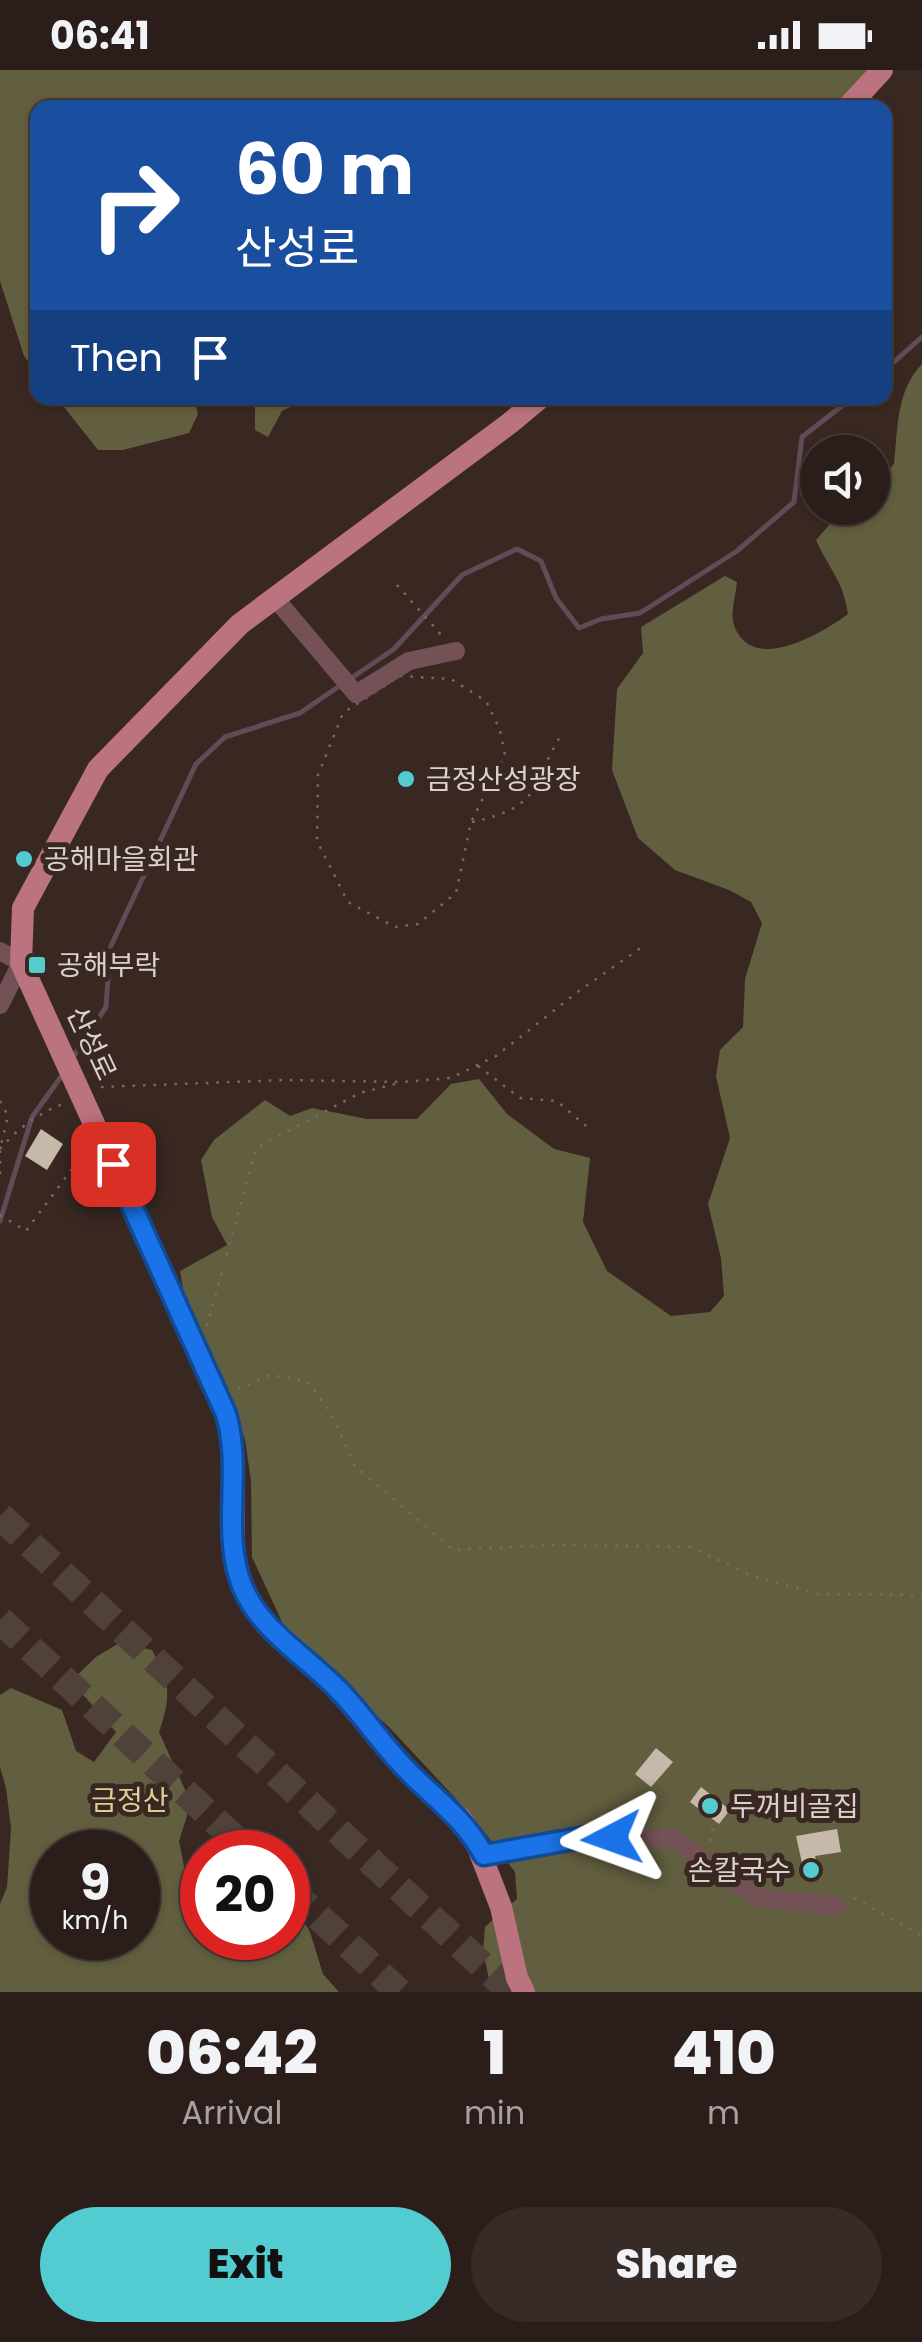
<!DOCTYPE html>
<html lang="en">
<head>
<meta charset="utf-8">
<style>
	body { margin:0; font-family:Poppins,"Noto Sans KR",sans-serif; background:#372b27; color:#f1f3f6; height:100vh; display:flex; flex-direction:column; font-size:38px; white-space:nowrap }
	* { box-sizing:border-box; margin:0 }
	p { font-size:32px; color:#a6a2a2 }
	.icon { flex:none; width:55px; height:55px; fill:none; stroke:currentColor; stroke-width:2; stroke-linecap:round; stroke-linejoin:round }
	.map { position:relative; height:1922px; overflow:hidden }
	.drawer { display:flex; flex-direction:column; background:#2b1e1a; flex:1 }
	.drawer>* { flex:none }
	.top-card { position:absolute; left:30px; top:30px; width:862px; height:305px; border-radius:20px; box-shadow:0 2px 8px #0004,0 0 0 2px #473c39; background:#1a4fa0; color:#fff; overflow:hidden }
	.fabs { position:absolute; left:800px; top:365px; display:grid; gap:20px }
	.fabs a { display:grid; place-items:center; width:90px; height:90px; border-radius:50%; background:#2b1e1a; box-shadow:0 2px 8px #0004,0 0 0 2px #473c39; font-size:50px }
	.speed { position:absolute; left:30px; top:1760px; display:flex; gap:20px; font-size:50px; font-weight:700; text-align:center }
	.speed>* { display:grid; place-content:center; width:130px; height:130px; border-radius:50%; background:#2b1e1a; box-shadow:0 2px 8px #0004,0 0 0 2px #473c39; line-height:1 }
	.speed small { font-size:25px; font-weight:400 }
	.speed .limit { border:15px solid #d22; background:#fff; color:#111 }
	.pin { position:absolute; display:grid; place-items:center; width:85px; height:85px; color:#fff; margin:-42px; border-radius:20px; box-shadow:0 5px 15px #0006 }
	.me { position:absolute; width:110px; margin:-55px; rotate:266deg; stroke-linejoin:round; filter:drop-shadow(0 0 8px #0008) }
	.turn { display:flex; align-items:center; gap:35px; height:210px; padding:0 40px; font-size:45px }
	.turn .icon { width:130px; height:130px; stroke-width:2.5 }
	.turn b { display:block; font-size:70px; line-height:85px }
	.then { display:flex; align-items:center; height:95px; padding:0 40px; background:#0003; gap:20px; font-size:38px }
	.eta { display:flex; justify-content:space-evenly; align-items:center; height:170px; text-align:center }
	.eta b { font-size:60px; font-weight:800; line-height:70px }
	.button { display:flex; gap:20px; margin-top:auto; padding:20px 40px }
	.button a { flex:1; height:115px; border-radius:60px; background:#52ccd0; color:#111; font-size:40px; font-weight:800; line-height:115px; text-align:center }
	.button a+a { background:#372b27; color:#f1f3f6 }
	.status { display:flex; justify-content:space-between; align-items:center; height:70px; padding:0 50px; background:#2b1e1a; direction:ltr }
	.status svg { height:28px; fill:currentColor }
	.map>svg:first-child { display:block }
	.forest { fill:#625f40; fill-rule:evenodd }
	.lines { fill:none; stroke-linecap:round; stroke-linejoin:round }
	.stream { stroke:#604c57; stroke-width:5 }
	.building { fill:#c7b9a9 }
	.highway-tunnel { stroke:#51413b; stroke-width:28; stroke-dasharray:28 14; stroke-linecap:butt }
	.path { stroke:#796b65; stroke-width:2.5; stroke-dasharray:2.5 8; stroke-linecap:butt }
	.minor { stroke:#745156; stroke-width:18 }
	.major { stroke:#ba737f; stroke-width:22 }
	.route-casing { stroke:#114b97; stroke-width:25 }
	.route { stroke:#1a73e8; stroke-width:18 }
	.poi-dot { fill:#52ccd0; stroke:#392822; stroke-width:4 }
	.labels { text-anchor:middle; stroke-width:10; stroke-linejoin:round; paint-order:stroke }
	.poi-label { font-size:28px; fill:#dbd0cb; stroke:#392822; text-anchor:start }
	.street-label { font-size:28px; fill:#dbd0cb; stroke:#392822 }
	.park-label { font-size:28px; fill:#d6d197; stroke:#392822 }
</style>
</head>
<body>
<div class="status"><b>06:41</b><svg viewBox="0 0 49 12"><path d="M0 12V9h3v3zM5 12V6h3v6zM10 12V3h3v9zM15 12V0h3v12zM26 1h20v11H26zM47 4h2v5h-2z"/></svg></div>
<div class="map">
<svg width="922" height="1922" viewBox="0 0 922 1922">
	<rect width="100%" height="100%" fill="#392822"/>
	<path class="forest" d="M0 0H867L836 38H38L37 303 24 286 0 211Z
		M922 294V1922H528L504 1840 517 1829 515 1802 473 1747 389 1657 288 1565 252 1487 251 1411 245 1370 229 1322 184 1225 180 1201 227 1175 212 1147 201 1090 214 1070 265 1030 290 1046 312 1038 367 1049H417L451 1014 479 1009 507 1044 554 1079 590 1088 583 1152 607 1201 671 1246 710 1242 724 1226 721 1188 708 1134 730 1068 716 1006 720 980 743 957 745 909 762 853 751 832 729 820 675 800 638 768 612 700 617 619 643 583 641 557 725 506 737 512C736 523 731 541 733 552 749 607 821 564 848 544 843 510 830 501 816 470L844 438H872L873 416 894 394C898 358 896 321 922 294Z
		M57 328H194L198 344 189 363 123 380H98Z
		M255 328H308L282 341 268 367 255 360Z
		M119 1573 152 1580C171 1612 171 1627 159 1662L191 1733 179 1771 185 1801 202 1832V1868H288V1833L294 1835 310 1862 323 1904 339 1922H0V1834L7 1817 11 1758 6 1718 0 1697V1625L11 1618 62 1640 76 1681 94 1692 116 1662 71 1611 96 1587ZM138 1782V1868H52V1782Z
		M498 1845 520 1922H493L491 1918 483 1881 485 1857Z"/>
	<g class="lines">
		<path class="stream" d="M885 300 922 267
			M350 609 394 579 462 505 517 479 541 491 556 528 579 558 601 549 640 543 737 481 794 432 802 367 852 328
			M71 990 106 937 110 878 196 694 225 667 300 643 341 615
			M0 1151 32 1047 63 1004"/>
	</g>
	<path class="building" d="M41 1059 63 1074 47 1100 25 1086Z
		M656 1678 673 1692 651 1717 635 1704Z
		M701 1717 730 1740 719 1754 690 1732Z
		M837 1759 841 1782 815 1786 821 1807 806 1811 796 1766Z"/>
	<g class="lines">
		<path class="highway-tunnel" d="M0 1446 511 1922
			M0 1550 249 1782
			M288 1818 399 1922"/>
		<path class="path" d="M397 515 443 567
			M400 606 451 609 486 631 500 660 505 685 471 752 456 823 418 854 395 857 348 832 317 771 318 705 343 643Z
			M472 752C545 736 529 716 563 662
			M478 996 520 1028 557 1031 586 1056
			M101 1017 284 1010 403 1012 451 1008 496 986 579 921 642 877
			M0 1031 8 1046 0 1079V1110
			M0 1079C16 1060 40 1042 63 1034
			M0 1145 26 1161 86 1080
			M207 1256 256 1078 360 1023 399 1013
			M238 1319 270 1305 307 1311 330 1341 355 1396 453 1480 551 1475 690 1477 750 1505 818 1524 922 1525
			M710 1771 713 1757
			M854 1828 922 1866"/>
		<path class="minor" d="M275 528 356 624 409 591 456 581
			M0 881 21 893 0 935
			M483 1785 581 1767 673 1768 758 1828 837 1836"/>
		<path class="major" d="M847 38 882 0
			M524 1922 517 1908 501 1837 474 1767 461 1749 406 1700 329 1610 262 1549 244 1521 234 1487 233 1378 226 1344 21 893 23 838 98 699 240 554 510 353 540 328"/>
	</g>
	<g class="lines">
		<g class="route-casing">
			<path id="route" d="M113 1094 226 1344C243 1401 220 1463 243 1518 260 1557 296 1580 326 1608 357 1635 378 1671 407 1700 437 1731 462 1746 484 1785L580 1768H612"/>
		</g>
		<use href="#route" class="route"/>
	</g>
	<g class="poi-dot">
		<circle cx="406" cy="709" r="10"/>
		<circle cx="24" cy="789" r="10"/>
		<rect x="27" y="885" width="20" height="20" rx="5"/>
		<circle cx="710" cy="1736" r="10"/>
		<circle cx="811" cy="1800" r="10"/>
	</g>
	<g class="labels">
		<g class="poi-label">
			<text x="426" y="719">금정산성광장</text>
			<text x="44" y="799">공해마을회관</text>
			<text x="57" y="905">공해부락</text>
			<text x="730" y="1746">두꺼비골집</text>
			<text x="791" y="1810" text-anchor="end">손칼국수</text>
		</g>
		<g class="street-label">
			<text transform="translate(92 973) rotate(65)" y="10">산성로</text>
		</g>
		<g class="park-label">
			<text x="130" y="1740">금정산</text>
		</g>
	</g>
</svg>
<div class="fabs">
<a><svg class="icon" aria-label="sound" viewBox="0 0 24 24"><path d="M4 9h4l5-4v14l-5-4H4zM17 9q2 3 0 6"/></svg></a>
</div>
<div class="speed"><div>9<small>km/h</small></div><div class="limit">20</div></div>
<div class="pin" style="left:113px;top:1094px;background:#d93025"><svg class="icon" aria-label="arrive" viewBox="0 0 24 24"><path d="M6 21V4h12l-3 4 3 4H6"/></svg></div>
<svg class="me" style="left:612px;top:1768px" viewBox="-20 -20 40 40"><path d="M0-17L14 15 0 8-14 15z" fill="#1a73e8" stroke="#fff" stroke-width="4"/></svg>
<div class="top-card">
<div class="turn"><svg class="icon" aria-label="right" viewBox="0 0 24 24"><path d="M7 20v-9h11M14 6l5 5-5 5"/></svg><div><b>60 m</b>산성로</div></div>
<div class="then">Then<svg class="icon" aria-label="arrive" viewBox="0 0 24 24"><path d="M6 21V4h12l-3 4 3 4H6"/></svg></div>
</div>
</div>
<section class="drawer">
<div class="eta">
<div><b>06:42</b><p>Arrival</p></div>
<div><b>1</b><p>min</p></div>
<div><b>410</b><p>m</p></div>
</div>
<div class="button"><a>Exit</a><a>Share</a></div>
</section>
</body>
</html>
